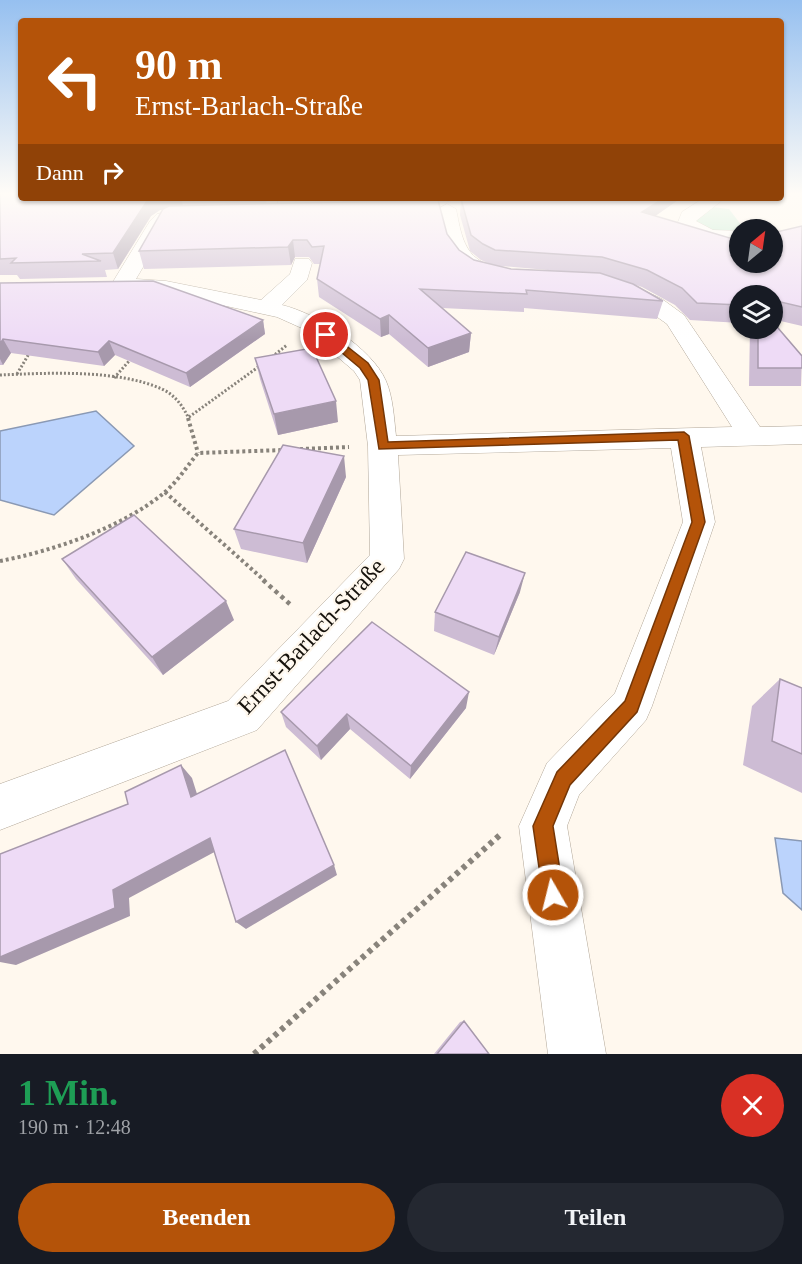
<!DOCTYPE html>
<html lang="de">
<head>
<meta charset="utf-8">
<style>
	body { margin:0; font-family:Georgia,serif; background:#242831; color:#f1f3f6; height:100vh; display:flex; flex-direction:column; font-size:22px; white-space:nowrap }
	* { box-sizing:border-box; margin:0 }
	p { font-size:20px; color:#9ea1a6 }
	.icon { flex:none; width:33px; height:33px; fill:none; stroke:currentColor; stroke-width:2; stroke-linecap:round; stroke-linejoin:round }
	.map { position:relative; height:1054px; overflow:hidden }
	.details { display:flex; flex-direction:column; background:#171b24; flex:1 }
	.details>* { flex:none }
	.hud { position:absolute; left:18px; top:18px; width:766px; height:183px; border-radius:6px; box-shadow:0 2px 4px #0004; background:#b45309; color:#fff; overflow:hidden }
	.needle { width:39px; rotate:29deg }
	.controls { position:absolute; left:729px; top:219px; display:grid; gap:12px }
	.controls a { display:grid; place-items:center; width:54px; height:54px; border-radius:50%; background:#171b24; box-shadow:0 2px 4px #0004; font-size:30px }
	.pin { position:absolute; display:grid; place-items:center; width:51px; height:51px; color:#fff; margin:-26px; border:3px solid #fff; border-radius:50%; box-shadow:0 2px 6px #0007 }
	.me { position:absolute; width:66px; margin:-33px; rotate:352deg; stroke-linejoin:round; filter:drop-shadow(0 0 4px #0008) }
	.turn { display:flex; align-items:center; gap:21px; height:126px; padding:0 18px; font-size:27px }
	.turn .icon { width:78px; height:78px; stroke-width:2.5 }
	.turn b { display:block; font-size:42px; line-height:51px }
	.then { display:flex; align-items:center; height:57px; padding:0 18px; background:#0003; gap:12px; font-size:22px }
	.round { display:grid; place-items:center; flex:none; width:63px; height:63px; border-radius:32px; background:#242831 }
	.headline { display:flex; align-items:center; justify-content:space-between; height:102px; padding:0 18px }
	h1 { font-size:36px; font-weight:800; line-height:45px; color:#1e9e55 }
	.button { display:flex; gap:12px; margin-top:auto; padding:12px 18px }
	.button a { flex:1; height:69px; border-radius:36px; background:#b45309; color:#fff; font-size:24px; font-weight:800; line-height:69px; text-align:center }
	.button a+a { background:#242831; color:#f1f3f6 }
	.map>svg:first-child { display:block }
	.green { fill:#afe7c8 }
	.water { fill:#bbd3fc; stroke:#8a99b4; stroke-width:1.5 }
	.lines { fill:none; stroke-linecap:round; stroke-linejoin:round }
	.minor-casing { stroke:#b1a697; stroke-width:1 }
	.path-far3 { stroke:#88837b; stroke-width:3; stroke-dasharray:2 2; stroke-linecap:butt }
	.path-far2 { stroke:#88837b; stroke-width:4; stroke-dasharray:3 3; stroke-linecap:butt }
	.path-far1 { stroke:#88837b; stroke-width:4.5; stroke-dasharray:4 4; stroke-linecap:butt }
	.path { stroke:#88837b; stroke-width:6; stroke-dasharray:4.5 4.5; stroke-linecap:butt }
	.minor { fill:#fff; fill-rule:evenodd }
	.wall { fill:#cdbcd4; fill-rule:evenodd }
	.shaded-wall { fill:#a799ac }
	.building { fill:#eedbf6; stroke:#a799ac; stroke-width:1.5 }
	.route { fill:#b45309; stroke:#753606; stroke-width:1.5 }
	.labels { text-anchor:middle; stroke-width:4.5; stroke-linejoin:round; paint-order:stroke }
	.near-street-label { font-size:24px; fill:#16120c; stroke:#fff8ee }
</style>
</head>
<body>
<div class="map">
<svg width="802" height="1054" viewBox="0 0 802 1054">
	<rect width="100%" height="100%" fill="#fff8ee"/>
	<path class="green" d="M712 207 729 209 742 226C736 243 711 230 696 224V220Z"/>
	<path class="water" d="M96 411 134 446 54 515 0 500V431Z
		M775 838 802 841V910L783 893Z"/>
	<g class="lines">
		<g class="minor-casing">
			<path id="minor" d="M279 198H297L291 215H279L276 211Z
				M704 198H725L696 221 713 230 740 231V243C717 245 691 242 678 222L682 212Z
				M447 204 456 209C460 227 462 249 479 260 485 265 494 266 498 273L495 277C456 287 444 237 438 209Z
				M163 213 172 218 136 279 166 281 261 300 290 274 295 259H309L312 263 307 280 282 305C316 313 372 348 386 381 393 397 394 418 396 436L732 427 667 324 646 309 614 294 611 289 614 284H630L662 299 684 315 760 427 802 426V444L701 447 715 522 652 706 646 720 579 795 567 826 606 1054H548L519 826 547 763 615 693 683 522 671 448 398 455 404 559 399 569 257 730 0 830V784L228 701 370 555 368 446 360 380 354 371 306 330 277 317 166 293 114 290 111 285 150 221 157 214Z"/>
		</g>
		<path class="path-far3" d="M272 357 287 345
			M17 374 30 352
			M0 375C48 373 117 369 162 389 175 395 183 406 189 419
			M114 378 131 359
			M189 417 261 365"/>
		<path class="path-far2" d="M188 418 198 453
			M300 449 349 447
			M165 492 265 581
			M0 561C53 551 124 527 165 492 178 481 187 466 198 453L283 450"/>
		<path class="path-far1" d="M263 580 292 606"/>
		<path class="path" d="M254 1054 500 835"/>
		<use href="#minor" class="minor"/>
	</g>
	<path class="wall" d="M0 193 21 198H267L266 204 343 202 342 198H464L447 202H438L447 234 459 250 474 260 488 263 481 260 470 251 460 215 461 199 466 198H681L655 216 740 241 802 226V326L772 319V296H740V323L690 320 675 305 642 287 636 285 663 301 657 319 524 308V312L442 308 471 333 469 352 428 367 389 334 381 337 319 297 317 279 320 264H314L309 257H295L291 265 144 269 139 251 163 210H160L151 216 118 269 105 270 107 277 20 279 17 275H0ZM501 266 559 271 511 269Z
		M0 283 263 320 265 334 190 387 115 355 104 366 11 353 3 365H0Z
		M750 328H772L802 356 801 386H749Z
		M255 358 338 422 278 435 260 379Z
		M346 477 307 563 241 549 234 529Z
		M62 559 234 620 163 675 76 579Z
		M520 592 494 655 434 631 435 612Z
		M780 679 802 688V793L743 765 752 706Z
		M466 708 410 779 350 729 321 760 286 727 281 712Z
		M464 1021 489 1054H434L460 1022Z"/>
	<path class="shaded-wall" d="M151 198H181L183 206 160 210 151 216 118 269 113 253 147 201Z
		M447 198H464L447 202Z
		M664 198H681L638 228 642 212Z
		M293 240 295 257 291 265 288 247Z
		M389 315V334L381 337 380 319Z
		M263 320 265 334 190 387 186 373Z
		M471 333 469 352 428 367V348Z
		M3 339 11 353 3 365 0 359V344Z
		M109 341 115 355 104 366 98 352Z
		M336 401 338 422 278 435 274 414Z
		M344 456 346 477 307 563 303 543Z
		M525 573 520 592 494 655 499 637Z
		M226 601 234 620 163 675 152 657Z
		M469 692 466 708 410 779 411 766Z
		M347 714 350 729 321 760 317 746Z
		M181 765 192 778 202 810 191 797Z
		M210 838 220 849 129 898 130 916 16 965 0 962V957L113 890Z
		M334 865 337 875 246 929 236 922Z"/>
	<path class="building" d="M0 193H21V198H151L147 201 113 253 82 254 101 261 11 263 16 258 0 259Z
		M466 198H664L642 212 740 241V262H772V233L802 226V307L772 300V296H740V305L697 303 682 288 647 270 602 257 495 250 483 244 471 235 461 199Z
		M438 200 447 234 459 250 474 260 511 269 600 273 633 284 663 301 526 290 527 294 420 289 471 333 428 348 389 315 380 319 317 279 324 246 312 247 307 240H293L288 247 139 251 163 209 169 206Z
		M153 281 263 320 186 373 109 341 98 352 3 339 0 344V283Z
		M772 321 802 356V368H758V328H772Z
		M312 348 336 401 274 414 255 358Z
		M283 445 344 456 303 543 234 529Z
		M134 515 226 601 152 657 62 559Z
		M466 552 525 573 499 637 435 612Z
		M372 622 469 692 411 766 347 714 317 746 281 712Z
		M780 679 802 688V754L772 741Z
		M285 750 334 865 236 922 210 838 113 890 115 908 0 957V854L128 804 125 792 181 765 191 797Z
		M464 1021 489 1054H437Z"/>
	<linearGradient id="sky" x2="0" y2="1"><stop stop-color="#96c0f0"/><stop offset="0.57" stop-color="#fffcf7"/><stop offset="1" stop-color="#fffcf7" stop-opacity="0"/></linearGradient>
	<rect width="802" height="340" fill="url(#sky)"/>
	<path class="route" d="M323 333H330L368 363 379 380 388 442 684 432 689 436 705 522 637 712 570 785 553 826 564 895 561 902 553 905 546 902 543 895 533 826 557 772 625 701 692 522 678 440 379 449 368 380 360 368 323 337Z"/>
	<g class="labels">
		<g class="near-street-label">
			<text transform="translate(311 636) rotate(-47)" y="8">Ernst-Barlach-Straße</text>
		</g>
	</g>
</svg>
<div class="controls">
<a><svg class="needle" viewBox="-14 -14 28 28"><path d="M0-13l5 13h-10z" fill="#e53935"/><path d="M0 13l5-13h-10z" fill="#9ea1a6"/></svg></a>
<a><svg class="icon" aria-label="layers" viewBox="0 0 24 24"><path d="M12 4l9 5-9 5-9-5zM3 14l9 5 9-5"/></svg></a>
</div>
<div class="pin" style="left:326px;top:335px;background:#d93025"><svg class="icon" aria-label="arrive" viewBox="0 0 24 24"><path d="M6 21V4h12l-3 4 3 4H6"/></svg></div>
<svg class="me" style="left:553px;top:895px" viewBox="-20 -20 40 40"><circle r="17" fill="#b45309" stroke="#fff" stroke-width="3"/><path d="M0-11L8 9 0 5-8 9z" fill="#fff"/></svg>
<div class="hud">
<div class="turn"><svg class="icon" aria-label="left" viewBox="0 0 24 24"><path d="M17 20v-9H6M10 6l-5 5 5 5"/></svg><div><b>90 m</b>Ernst-Barlach-Straße</div></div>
<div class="then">Dann<svg class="icon" aria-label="right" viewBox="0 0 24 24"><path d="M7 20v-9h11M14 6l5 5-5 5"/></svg></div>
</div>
</div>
<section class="details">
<div class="headline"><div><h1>1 Min.</h1><p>190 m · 12:48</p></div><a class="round" style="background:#d93025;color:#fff"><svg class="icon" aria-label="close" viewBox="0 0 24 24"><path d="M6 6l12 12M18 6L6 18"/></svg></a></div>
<div class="button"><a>Beenden</a><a>Teilen</a></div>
</section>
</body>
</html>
